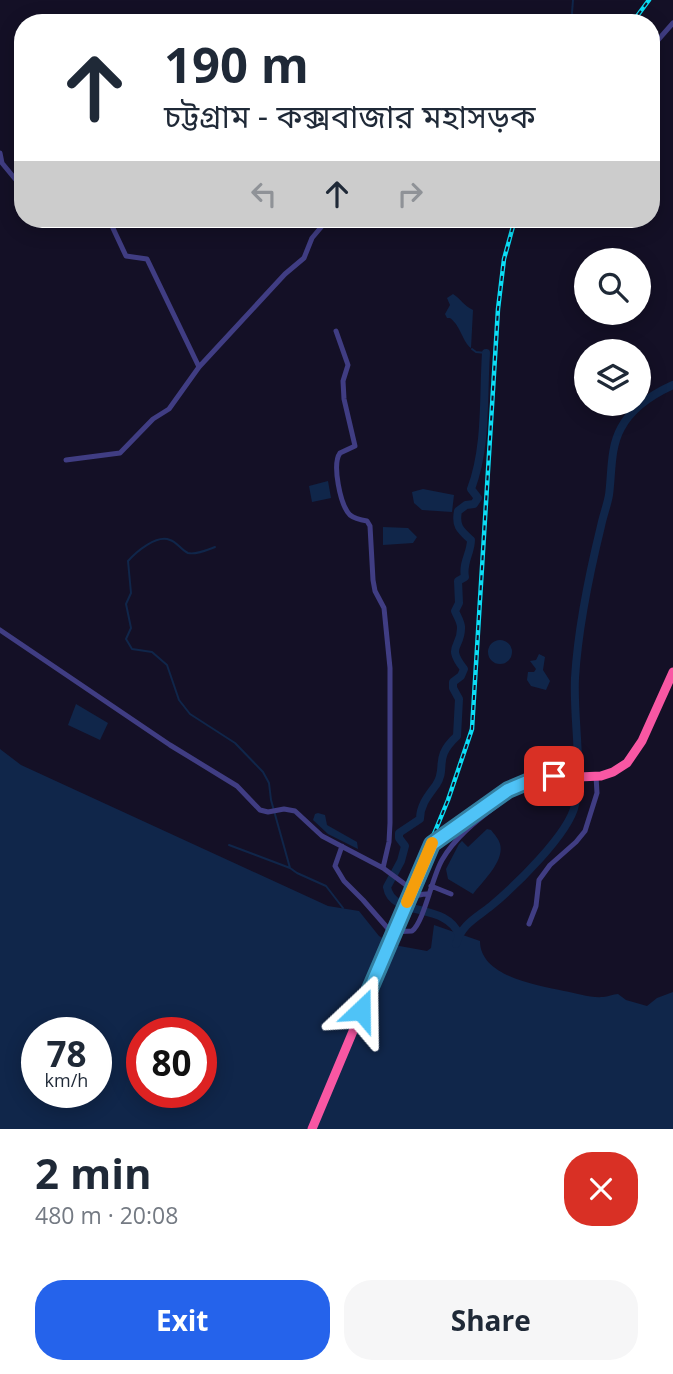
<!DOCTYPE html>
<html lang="en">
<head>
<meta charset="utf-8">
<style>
	body { margin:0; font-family:"Open Sans","Noto Sans Bengali",sans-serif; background:#f6f6f7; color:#1f2937; height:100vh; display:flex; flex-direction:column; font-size:26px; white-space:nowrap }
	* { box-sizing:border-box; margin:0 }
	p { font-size:23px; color:#747a83 }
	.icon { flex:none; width:38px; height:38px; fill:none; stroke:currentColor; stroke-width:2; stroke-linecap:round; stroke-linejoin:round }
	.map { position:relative; height:1129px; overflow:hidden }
	.sheet { display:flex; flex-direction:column; background:#fff; flex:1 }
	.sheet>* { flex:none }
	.banner { position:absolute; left:14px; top:14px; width:646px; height:214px; border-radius:28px; box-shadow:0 4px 18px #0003; background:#fff; color:#1f2937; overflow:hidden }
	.buttons { position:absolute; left:574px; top:248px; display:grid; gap:14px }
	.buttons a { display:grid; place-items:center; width:77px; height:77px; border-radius:50%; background:#fff; box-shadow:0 4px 18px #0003; font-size:35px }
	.speed { position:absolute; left:21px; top:1017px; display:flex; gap:14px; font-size:35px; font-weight:700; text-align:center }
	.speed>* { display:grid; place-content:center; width:91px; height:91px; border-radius:50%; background:#fff; box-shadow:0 4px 18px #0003; line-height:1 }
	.speed small { font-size:18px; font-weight:400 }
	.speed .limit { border:10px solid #d22; background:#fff; color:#111 }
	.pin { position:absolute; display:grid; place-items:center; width:60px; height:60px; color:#fff; margin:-30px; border-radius:14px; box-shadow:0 4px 10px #0006 }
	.me { position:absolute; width:77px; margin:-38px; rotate:23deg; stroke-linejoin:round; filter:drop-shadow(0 0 5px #0008) }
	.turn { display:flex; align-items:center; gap:24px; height:147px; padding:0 35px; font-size:32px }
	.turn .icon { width:91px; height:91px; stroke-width:2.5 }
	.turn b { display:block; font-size:49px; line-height:60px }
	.lanes { display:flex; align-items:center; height:66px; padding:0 35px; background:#0003; justify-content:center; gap:35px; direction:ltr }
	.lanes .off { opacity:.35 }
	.round { display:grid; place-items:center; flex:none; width:74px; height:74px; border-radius:28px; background:#f6f6f7 }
	.overview { display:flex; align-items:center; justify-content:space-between; height:119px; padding:0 35px }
	h1 { font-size:42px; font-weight:700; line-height:52px }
	.cta { display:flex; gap:14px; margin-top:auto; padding:14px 35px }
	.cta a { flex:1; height:80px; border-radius:28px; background:#2563eb; color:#fff; font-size:28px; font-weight:700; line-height:80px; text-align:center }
	.cta a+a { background:#f6f6f7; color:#1f2937 }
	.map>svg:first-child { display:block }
	.water { fill:#10264a; fill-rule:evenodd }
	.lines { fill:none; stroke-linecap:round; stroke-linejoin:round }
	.stream { stroke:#10264a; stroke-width:2 }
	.river { stroke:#10264a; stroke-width:8 }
	.street { stroke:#403d83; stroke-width:5 }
	.highway { stroke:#f857a3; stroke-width:9 }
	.rail-casing { stroke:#0bddf5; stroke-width:4.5 }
	.rail { stroke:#141026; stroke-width:2; stroke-dasharray:5; stroke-linecap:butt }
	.highway-bridge { stroke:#f857a3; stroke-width:9 }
	.route-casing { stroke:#337fa1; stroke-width:18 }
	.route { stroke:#4fc3f7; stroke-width:12 }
	.slow { stroke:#f59e0b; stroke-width:12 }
</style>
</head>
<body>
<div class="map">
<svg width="673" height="1129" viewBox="0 0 673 1129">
	<rect width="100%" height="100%" fill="#141026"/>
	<path class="water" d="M453 294C461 299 464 306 473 310L471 348C463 343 461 326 450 318H447L445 314 450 305 447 298Z
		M328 481 331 498 312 502 309 486Z
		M423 489 454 495 452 512 422 510 414 503 412 492Z
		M383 527 408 528 417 537 413 543 383 545Z
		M488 652a12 12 0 1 1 24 0a12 12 0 1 1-24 0Z
		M539 654 545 657 543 670 550 681 546 690 531 686 527 680 528 672H534L536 669 530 661 536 660Z
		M76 704 108 723 100 740 68 725Z
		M0 749 21 765 328 906 359 911 379 936 394 945 427 951 431 948 434 925 480 941C480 977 538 985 564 991 576 993 590 998 603 997 608 997 613 994 618 994L626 1000 647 1006 657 998 673 992V1129H0ZM37 1032H96V1092H37ZM142 1032H201V1092H142Z
		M318 813 325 815 327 825 357 842 358 849 328 834 313 820 315 814Z
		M487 829 491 830C494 834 499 839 500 844 505 861 482 882 473 894L448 879 446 869 459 844 462 841 468 847Z"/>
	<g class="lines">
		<path class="stream" d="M573 0 572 13 574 23
			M472 349 476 352 486 353
			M215 547C207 550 196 555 188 553 181 550 177 542 170 540 157 534 136 552 128 561L131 593 126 604 131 628 126 639 132 649 152 652 167 665 179 700 190 714 235 743 263 772 269 783 271 800 290 868 297 873 326 886 343 908
			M229 845 290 868"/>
		<path class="river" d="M459 935C447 902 392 918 387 887L401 861 405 846 399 838V833L420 819C420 805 428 796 436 785 448 767 432 759 457 736L459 699 453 688V682L461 676 464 669C445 645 462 648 461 627 461 622 457 616 455 611L459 603 458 581 465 577C462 563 471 553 471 540 460 530 455 526 458 511L466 505 474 504 478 498 471 489C487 447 483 397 486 353
			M456 944C462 924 476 918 491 906 515 886 569 834 575 805 583 767 573 718 575 678 578 628 589 575 601 526 603 516 607 506 609 495 612 473 610 448 621 428 632 407 653 394 673 385"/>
		<path class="street" d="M651 48 673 23
			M0 153 2 163 16 180 23 179
			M96 219 99 224H111L126 256 147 259 199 367
			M203 220 206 219
			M336 331 348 365 343 381 344 399 355 446 340 453C332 464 340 505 350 515 355 519 361 520 367 521L370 526 373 580 375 591 384 608 390 668V823L389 842 383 868 406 885 407 894C416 899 419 893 428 894
			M66 460 120 453 153 419 169 409 199 367 285 274 304 258 312 238 328 219
			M0 630 170 745 237 786 260 810 268 812 284 809 295 811 322 836 383 868
			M342 846 335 866 344 881 363 900 391 932 412 931C424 922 432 877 442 860 457 834 482 817 505 799L508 793
			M431 886 451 894
			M529 924 536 906 539 880 550 865 576 842 585 831 597 793 596 776"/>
		<path class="highway" d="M411 893 432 844 502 794 534 779 601 776 613 772 627 763 642 741 673 672"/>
		<g class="rail-casing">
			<path id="rail" d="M632 23 649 0
				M312 1129 448 800 472 729 498 309 504 259 515 219"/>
		</g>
		<use href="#rail" class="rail"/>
		<path class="highway-bridge" d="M312 1129 411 893"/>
	</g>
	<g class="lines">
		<g class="route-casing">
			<path id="route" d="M361 1010 432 844 508 790 534 779 554 776"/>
		</g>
		<use href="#route" class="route"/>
		<path class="slow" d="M407 902 432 843"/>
	</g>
</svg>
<div class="buttons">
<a><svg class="icon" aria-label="search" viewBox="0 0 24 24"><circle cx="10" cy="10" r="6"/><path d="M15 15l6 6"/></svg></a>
<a><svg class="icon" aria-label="layers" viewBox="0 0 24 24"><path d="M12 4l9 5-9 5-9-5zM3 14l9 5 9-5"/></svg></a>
</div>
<div class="speed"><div>78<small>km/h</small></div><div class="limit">80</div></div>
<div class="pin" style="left:554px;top:776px;background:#d93025"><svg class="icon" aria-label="arrive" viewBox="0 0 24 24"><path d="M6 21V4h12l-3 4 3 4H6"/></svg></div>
<svg class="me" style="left:361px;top:1010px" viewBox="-20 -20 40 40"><path d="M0-17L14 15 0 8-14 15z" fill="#4fc3f7" stroke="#fff" stroke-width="4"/></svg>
<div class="banner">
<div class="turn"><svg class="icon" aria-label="ahead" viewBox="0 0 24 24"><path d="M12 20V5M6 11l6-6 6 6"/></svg><div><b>190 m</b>চট্টগ্রাম - কক্সবাজার মহাসড়ক</div></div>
<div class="lanes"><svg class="icon off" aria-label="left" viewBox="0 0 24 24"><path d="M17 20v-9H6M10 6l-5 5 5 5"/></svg><svg class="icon" aria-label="ahead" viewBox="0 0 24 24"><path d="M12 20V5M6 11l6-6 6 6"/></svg><svg class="icon off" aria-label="right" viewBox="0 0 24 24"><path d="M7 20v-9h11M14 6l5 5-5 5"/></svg></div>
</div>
</div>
<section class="sheet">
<div class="overview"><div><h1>2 min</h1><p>480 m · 20:08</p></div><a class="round" style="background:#d93025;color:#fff"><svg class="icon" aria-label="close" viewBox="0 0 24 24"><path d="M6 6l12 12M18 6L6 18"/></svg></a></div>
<div class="cta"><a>Exit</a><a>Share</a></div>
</section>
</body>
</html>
